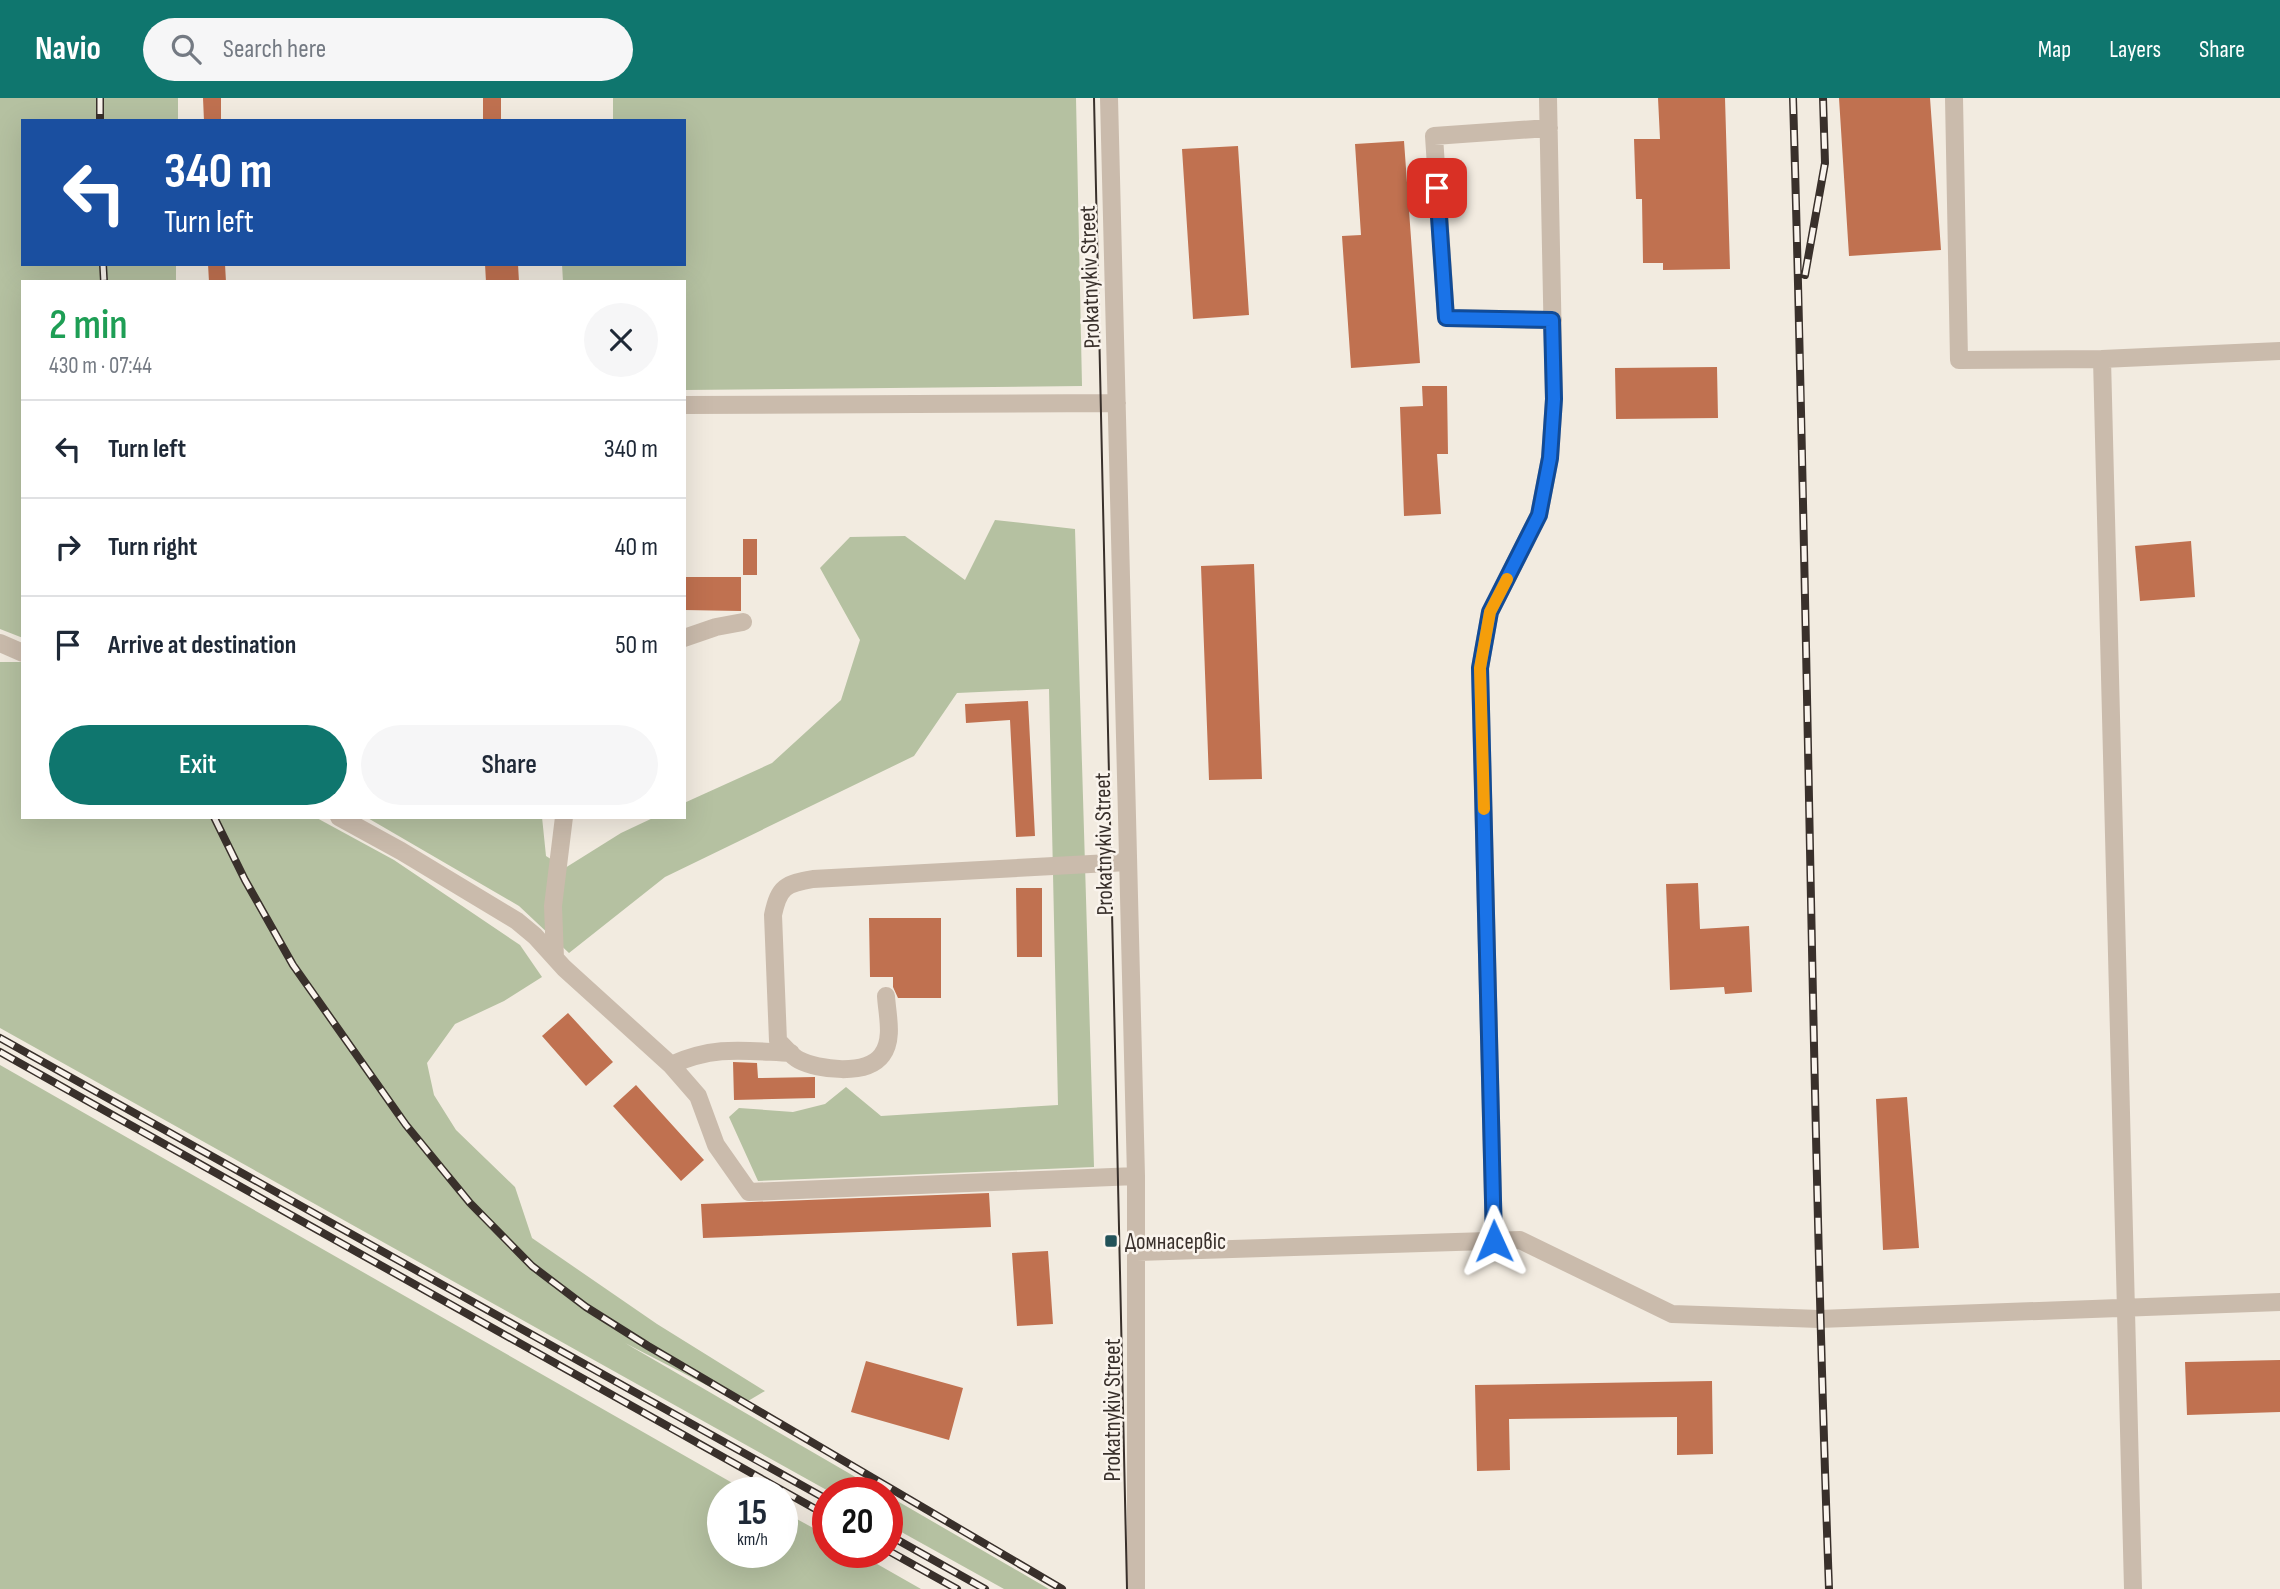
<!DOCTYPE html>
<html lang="en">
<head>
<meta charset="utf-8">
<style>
	body { margin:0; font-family:"Sofia Sans Condensed",sans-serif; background:#f6f6f7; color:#1f2937; height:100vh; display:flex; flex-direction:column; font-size:26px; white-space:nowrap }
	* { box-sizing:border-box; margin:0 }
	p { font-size:23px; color:#747a83 }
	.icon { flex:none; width:38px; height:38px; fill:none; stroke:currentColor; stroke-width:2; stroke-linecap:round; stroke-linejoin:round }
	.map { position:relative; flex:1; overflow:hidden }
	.sheet { position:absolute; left:21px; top:182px; width:665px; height:539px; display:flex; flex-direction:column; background:#fff; border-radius:0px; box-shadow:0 7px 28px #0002 }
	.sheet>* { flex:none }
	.guide { position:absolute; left:21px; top:21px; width:665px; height:147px; border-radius:0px; box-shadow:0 7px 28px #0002; background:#1a4fa0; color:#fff; overflow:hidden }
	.speed { position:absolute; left:707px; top:1379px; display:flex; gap:14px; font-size:35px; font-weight:700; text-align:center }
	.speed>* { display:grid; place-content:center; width:91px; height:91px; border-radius:50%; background:#fff; box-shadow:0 7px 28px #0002; line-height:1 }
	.speed small { font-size:18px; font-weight:400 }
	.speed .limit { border:10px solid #d22; background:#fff; color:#111 }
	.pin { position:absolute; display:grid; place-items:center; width:60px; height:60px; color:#fff; margin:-30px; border-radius:14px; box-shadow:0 4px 10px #0006 }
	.me { position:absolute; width:77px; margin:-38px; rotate:359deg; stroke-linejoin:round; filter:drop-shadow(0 0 5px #0008) }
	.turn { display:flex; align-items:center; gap:24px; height:147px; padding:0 28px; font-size:32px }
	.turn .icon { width:91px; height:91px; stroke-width:2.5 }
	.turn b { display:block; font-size:49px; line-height:60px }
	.round { display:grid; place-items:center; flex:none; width:74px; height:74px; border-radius:37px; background:#f6f6f7 }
	.summary { display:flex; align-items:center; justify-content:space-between; height:119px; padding:0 28px }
	h1 { font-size:42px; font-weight:600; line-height:52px; color:#1e9e55 }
	.primary-button { display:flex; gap:14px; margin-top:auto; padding:14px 28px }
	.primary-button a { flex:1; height:80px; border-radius:42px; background:#0f766e; color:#fff; font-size:28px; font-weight:600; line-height:80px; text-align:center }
	.primary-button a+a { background:#f6f6f7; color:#1f2937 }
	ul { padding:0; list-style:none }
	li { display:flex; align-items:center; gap:21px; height:98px; padding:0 28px; border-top:2px solid #e0e1e3 }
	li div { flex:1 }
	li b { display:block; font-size:26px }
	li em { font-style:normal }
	header { display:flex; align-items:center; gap:42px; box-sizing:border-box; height:98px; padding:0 35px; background:#0f766e; color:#fff }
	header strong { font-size:33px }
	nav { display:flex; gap:38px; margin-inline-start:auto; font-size:24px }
	.search { width:490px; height:63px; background:#f6f6f7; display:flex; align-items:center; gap:18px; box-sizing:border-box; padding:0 24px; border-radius:38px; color:#747a83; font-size:26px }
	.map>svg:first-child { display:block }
	.green { fill:#b5c1a1 }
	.building { fill:#c07150 }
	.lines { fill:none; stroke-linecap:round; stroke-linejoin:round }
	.minor { stroke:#cabbac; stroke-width:18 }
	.tram { stroke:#39302b; stroke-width:2 }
	.rail-casing { stroke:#39302b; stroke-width:8 }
	.rail { stroke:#faf4ed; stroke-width:5; stroke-dasharray:16; stroke-linecap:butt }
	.route-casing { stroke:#114b97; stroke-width:18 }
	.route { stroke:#1a73e8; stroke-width:12 }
	.slow { stroke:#f59e0b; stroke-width:12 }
	.poi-dot { fill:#225259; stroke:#faf4ed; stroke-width:2.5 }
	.labels { text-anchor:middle; stroke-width:5; stroke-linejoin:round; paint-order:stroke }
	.street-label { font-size:23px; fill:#39302b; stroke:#faf4ed }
	.poi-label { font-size:23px; fill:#39302b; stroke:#faf4ed; text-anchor:start }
</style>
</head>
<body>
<header>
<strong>Navio</strong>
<div class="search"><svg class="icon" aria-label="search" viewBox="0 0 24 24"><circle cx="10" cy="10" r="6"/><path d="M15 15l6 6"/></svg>Search here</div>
<nav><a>Map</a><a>Layers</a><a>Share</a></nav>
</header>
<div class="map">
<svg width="2280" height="1491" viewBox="0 0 2280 1491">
	<rect width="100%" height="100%" fill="#f2ebe0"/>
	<path class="green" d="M0 0H178V23H23V166H176V184H23V540L0 531Z
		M613 0H1076L1082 288 684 292V184H563L562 166H684V23H613Z
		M995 422 1075 431 1094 1069 758 1083 729 1019 739 1010 793 1014 825 1006 846 989 881 1018 1058 1007 1049 591 957 595 914 658 665 779 569 855 519 808 366 719H542L546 758 565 770 621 735 655 719H684V705L772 665 841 602 860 542 820 470 850 439 905 438 965 482Z
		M0 564H23V719H315L394 762 520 847 542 879 504 903 455 926 427 965 434 997 456 1032 515 1089 532 1140 657 1226 765 1293 743 1306 625 1245 883 1395H832L0 930Z
		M0 967 750 1395H723V1454H782V1413L828 1438V1454H856L921 1491H0Z
		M887 1397 1049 1491H1004L887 1426Z"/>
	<path class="building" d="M203 0H221V23H204Z
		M483 0H501V23H483Z
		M1658 0H1725L1730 171 1663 172V165H1643L1642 101H1636L1634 41H1660Z
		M1839 0H1930L1941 152 1849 158Z
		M1404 43 1420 265 1351 270 1342 138 1361 137 1355 46Z
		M1238 48 1249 217 1193 221 1182 51Z
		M208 166H225L226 184H209Z
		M485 166H518L519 184H486Z
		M1717 269 1718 320 1616 321 1615 270Z
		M1422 288H1447L1448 356H1437L1441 416 1404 418 1400 309 1423 308Z
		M743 441H757V477H743Z
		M2191 443 2195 499 2140 503 2135 448Z
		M1254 466 1262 681 1209 682 1201 468Z
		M684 479H741V513L684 512Z
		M1028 603 1035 738 1016 739 1010 622 966 625 965 606Z
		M1698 785 1700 831 1749 828 1752 894 1725 896 1724 889 1670 892 1666 786Z
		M1016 790H1042V859H1017Z
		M869 820H941V900H898L893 889V879H870Z
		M568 915 613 964 586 988 542 938Z
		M733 964 757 965 758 980 815 979V1000L734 1002Z
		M636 987 704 1062 681 1083 613 1008Z
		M1907 999 1919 1150 1883 1152 1876 1001Z
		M989 1095 991 1129 703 1140 701 1106Z
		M1048 1153 1053 1226 1017 1228 1012 1155Z
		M2280 1262V1314L2187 1317 2185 1264Z
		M866 1263 963 1290 949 1342 851 1314Z
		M1712 1283 1713 1356 1677 1357V1319L1509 1321 1510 1372 1477 1373 1475 1287Z"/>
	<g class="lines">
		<path class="minor" d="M1109 0 1136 1078V1491
			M1954 0 1959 262 2102 261 2133 1491
			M1549 30 1434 38 1446 220 1553 222
			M2102 261 2280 253
			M684 307 1117 305
			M684 540 716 529 743 524
			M0 545 23 555
			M339 719 401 753 517 823 535 838 564 870 671 967 698 998 716 1047 749 1094 1136 1078
			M555 860 553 808 564 719
			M886 898C887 916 894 941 882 957 867 978 818 972 799 962 791 958 785 949 778 943L773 817C779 788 786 786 813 781L1128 764
			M671 967C715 947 745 953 791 955
			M1494 1143 1480 570 1490 514 1539 417 1550 360 1554 301 1548 0
			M1137 1154 1520 1142 1672 1216 1819 1221 2280 1204"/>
		<path class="tram" d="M1094 0 1127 1491"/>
		<g class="rail-casing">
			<path id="rail" d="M100 0V23
				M1793 0C1808 497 1811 994 1829 1491
				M103 166 104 184
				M1805 177 1825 65 1823 0
				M214 719 245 782 293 867 406 1027 470 1105 532 1168 586 1209 648 1248 1062 1491
				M0 940 828 1402
				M0 954 828 1418
				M887 1436 985 1491
				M887 1452 957 1491"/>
		</g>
		<use href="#rail" class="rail"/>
	</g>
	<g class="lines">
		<g class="route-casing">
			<path id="route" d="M1437 90 1446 220 1552 222 1554 301 1550 360 1539 417 1490 514 1480 570 1494 1143"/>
		</g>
		<use href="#route" class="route"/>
		<path class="slow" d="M1484 711 1480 570 1490 514 1507 481"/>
	</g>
	<rect class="poi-dot" x="1104" y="1136" width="14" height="14" rx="3.5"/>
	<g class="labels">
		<g class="street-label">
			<text transform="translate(1089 179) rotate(-92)" y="8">Prokatnykiv Street</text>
			<text transform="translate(1103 746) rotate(-91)" y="8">Prokatnykiv Street</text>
			<text transform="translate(1112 1312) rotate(-90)" y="8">Prokatnykiv Street</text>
		</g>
		<g class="poi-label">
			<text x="1125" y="1151">Домнасервіс</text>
		</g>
	</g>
</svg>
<div class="speed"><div>15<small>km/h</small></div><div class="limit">20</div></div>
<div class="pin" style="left:1437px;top:90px;background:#d93025"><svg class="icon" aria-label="arrive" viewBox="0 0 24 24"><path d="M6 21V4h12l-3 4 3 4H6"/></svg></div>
<svg class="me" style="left:1494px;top:1143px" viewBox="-20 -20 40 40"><path d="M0-17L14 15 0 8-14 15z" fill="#1a73e8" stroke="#fff" stroke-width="4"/></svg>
<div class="guide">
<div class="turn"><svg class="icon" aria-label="left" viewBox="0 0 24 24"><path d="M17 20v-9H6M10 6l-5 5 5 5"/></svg><div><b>340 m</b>Turn left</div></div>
</div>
<section class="sheet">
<div class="summary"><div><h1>2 min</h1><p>430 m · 07:44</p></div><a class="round"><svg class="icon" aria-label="close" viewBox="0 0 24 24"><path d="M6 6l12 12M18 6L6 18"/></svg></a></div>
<ul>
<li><svg class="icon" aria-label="left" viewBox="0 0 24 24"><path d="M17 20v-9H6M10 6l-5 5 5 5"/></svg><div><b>Turn left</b></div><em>340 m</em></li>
<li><svg class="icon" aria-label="right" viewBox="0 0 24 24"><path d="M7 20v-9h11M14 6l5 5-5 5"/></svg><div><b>Turn right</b></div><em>40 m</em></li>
<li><svg class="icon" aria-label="arrive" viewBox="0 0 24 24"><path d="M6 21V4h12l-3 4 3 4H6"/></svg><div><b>Arrive at destination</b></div><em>50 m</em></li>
</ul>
<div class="primary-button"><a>Exit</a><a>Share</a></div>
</section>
</div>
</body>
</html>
